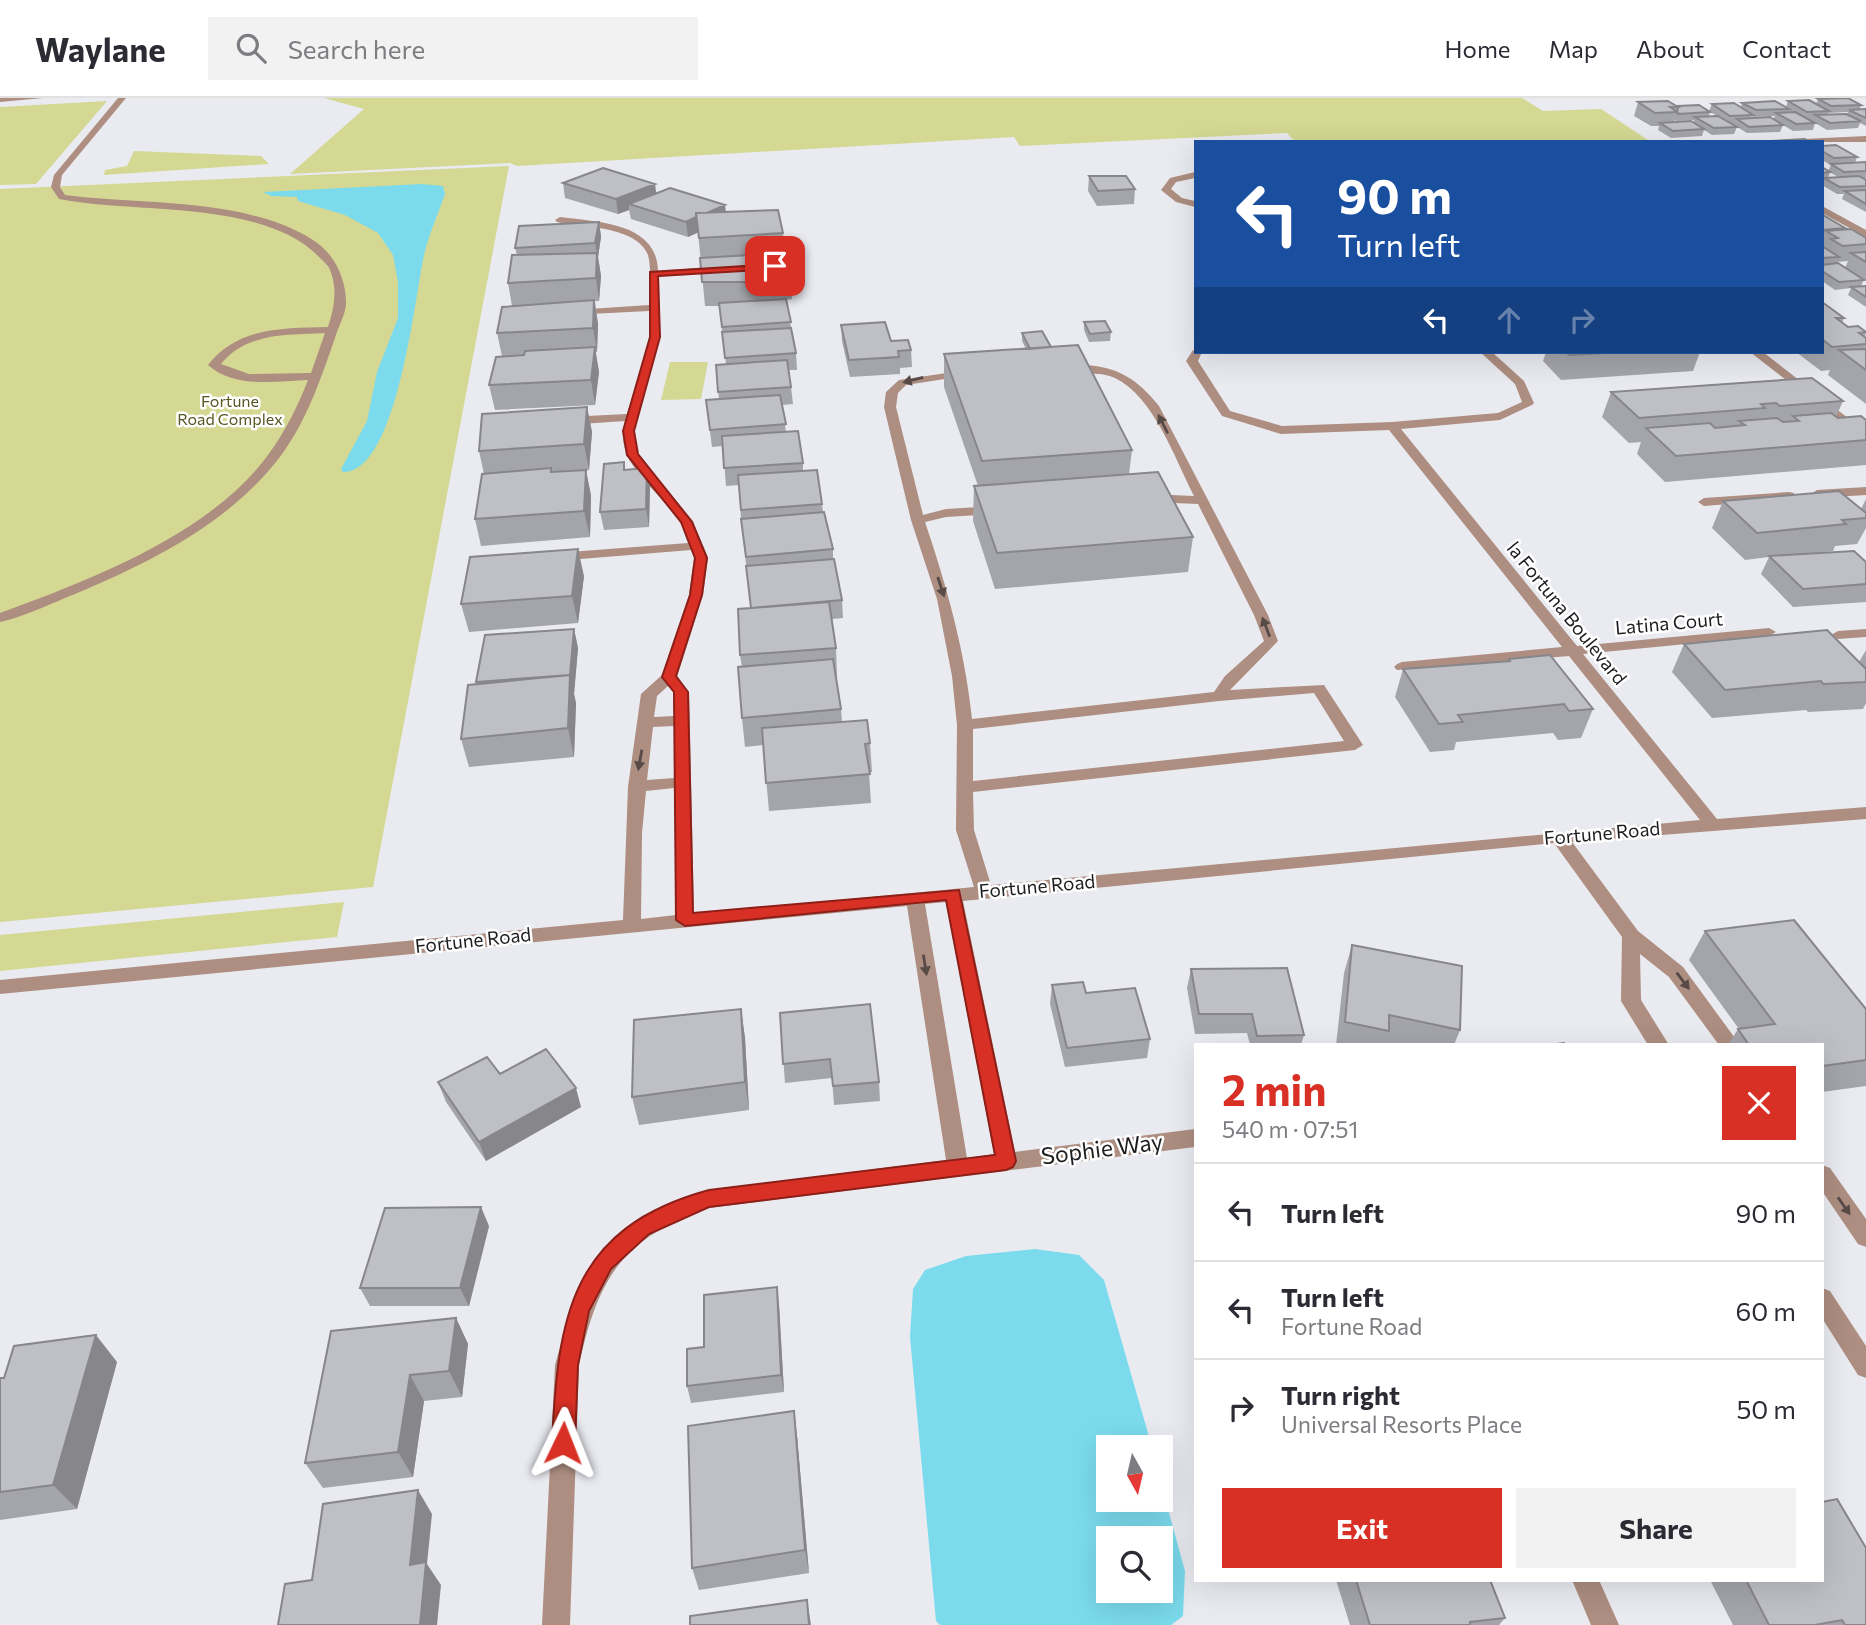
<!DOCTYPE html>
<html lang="en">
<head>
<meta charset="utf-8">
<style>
	body { margin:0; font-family:Commissioner,sans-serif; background:#f2f2f3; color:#2b2b33; height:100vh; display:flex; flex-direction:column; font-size:26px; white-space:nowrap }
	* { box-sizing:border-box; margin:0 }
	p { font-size:23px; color:#7c7c81 }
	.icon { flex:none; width:38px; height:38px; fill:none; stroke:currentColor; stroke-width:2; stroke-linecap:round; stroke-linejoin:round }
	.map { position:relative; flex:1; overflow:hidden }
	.panel { position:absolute; left:1194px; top:945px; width:630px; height:539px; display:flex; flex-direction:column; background:#fff; border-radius:0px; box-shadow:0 7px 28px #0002 }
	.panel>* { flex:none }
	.top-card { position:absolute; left:1194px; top:42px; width:630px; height:214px; border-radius:0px; box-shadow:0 7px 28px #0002; background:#1a4fa0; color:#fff; overflow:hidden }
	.needle { width:46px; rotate:172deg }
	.controls { position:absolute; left:1096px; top:1337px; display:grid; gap:14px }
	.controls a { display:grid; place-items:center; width:77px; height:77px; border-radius:0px; background:#fff; box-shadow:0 7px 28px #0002; font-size:35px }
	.pin { position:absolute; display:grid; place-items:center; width:60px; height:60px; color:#fff; margin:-30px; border-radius:14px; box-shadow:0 4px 10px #0006 }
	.me { position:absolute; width:77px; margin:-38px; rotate:2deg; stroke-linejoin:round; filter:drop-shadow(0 0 5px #0008) }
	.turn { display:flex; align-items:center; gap:24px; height:147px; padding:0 28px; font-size:32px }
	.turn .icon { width:91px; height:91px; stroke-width:2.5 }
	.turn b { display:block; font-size:49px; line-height:60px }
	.lanes { display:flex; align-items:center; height:66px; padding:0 28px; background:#0003; justify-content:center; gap:35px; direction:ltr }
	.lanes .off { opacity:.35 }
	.round { display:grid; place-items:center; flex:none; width:74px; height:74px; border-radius:0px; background:#f2f2f3 }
	.summary { display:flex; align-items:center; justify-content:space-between; height:119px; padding:0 28px }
	h1 { font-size:42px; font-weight:700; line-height:52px; color:#d93025 }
	.primary-button { display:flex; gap:14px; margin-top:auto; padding:14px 28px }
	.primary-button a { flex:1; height:80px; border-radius:0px; background:#d93025; color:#fff; font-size:28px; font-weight:700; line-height:80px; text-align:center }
	.primary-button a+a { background:#f2f2f3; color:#2b2b33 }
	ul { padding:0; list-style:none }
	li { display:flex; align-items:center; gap:21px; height:98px; padding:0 28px; border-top:2px solid #e1e1e2 }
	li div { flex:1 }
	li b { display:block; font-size:26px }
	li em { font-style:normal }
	header { display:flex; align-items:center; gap:42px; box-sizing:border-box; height:98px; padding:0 35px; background:#fff; border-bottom:2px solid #e1e1e2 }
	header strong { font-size:33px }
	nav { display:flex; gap:38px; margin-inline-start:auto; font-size:24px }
	.search { width:490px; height:63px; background:#f2f2f3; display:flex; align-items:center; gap:18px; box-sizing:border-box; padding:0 24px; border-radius:0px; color:#7c7c81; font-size:26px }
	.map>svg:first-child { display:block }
	.green { fill:#d4d892 }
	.water { fill:#7bdbed; fill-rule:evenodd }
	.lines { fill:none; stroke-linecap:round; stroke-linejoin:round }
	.minor { fill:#ad8e81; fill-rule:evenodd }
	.wall { fill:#a4a5aa; fill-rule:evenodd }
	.shaded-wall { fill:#86868b }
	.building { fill:#bfc0c6; stroke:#86868b; stroke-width:2 }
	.oneway { fill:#574a47 }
	.route { fill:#d93025; stroke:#8d1f18; stroke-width:2 }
	.labels { text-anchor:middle; stroke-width:5; stroke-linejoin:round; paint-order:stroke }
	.far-park-label { font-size:16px; fill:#555621; stroke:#fff }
	.street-label { font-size:19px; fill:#1d1d20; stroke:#fff }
	.near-street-label { font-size:23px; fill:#1d1d20; stroke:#fff }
</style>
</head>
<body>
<header>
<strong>Waylane</strong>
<div class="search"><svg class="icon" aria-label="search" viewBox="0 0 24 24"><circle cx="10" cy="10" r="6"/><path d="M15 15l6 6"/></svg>Search here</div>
<nav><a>Home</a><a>Map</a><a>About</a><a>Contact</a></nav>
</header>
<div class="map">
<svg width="1866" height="1527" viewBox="0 0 1866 1527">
	<rect width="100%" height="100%" fill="#eaebf1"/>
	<path class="green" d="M324 0H1522L1543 13 1601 11 1651 44H1295L1287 35 1020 48 1014 39 517 68 510 65 290 76 364 11Z
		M107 3 36 86 0 87V9Z
		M134 53 261 58 269 66 104 77 105 72 127 68Z
		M509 68 373 789 0 824V91Z
		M670 264H708L701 301 661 302Z
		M344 804 337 839 0 873V837Z"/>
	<path class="water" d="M421 86 443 88 445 96C438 116 429 136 424 157 415 198 397 376 343 374L341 371 367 323 377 274 398 220V184L393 157 378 135 345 117 298 103 297 99 271 98 263 94Z
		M1035 1151 1079 1157 1104 1182 1152 1349H1108V1402H1160V1382L1185 1473 1183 1518 1171 1527H940L936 1523 910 1239 913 1191 925 1172 966 1158ZM1108 1440H1160V1493H1108Z"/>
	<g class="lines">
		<path class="minor" d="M0 0H43L0 4Z
			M118 0H126L62 77 60 89 65 97C142 107 245 99 313 142 334 155 346 180 346 205 346 216 338 229 335 240 320 283 305 328 276 364 223 430 141 469 65 500 44 509 22 519 0 524V515C90 482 209 437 268 357 285 334 298 308 308 282 277 283 234 291 208 267 237 229 284 230 328 229 334 211 338 191 330 172 329 168 323 163 320 160 266 101 133 116 59 101L51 89 54 77ZM325 235 311 275 249 276 221 266C247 234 288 237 325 235Z
			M1866 38V44H1800L1804 41Z
			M1195 74V80L1176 84 1171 91 1182 100 1195 103V109L1176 104 1161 92 1170 80Z
			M1822 108 1866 132V139L1822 115Z
			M560 119C597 124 657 124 658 173L722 168 727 171 722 174 659 179 660 239 634 333 638 356 693 423 708 460 703 497 677 579 689 594 694 816 974 789 956 732 957 627 952 578 937 501 911 422 884 309 886 294 899 282 967 272 973 275 971 277 906 287 898 295 896 309 923 417 946 411 995 408 1002 412 995 416 946 419 925 424C947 489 965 553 972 621L1214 594 1225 578 1264 543 1254 517 1198 406 1149 404 1143 400 1149 396 1194 398C1175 361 1154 299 1115 280 1099 272 1075 279 1062 270 1068 266 1076 267 1083 267 1118 268 1138 282 1159 308L1268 517 1278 543 1230 592 1324 587 1363 647 1355 652 973 694 974 732 991 787 1700 722 1569 558 1397 572 1394 569 1397 566 1402 564 1562 549 1389 332 1281 336 1222 318 1186 263 1193 252 1202 254 1198 263 1230 313 1282 328 1392 324 1498 315 1522 304 1515 286 1480 254H1492L1524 283 1534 305 1532 307 1500 322 1401 331 1577 548 1769 530 1776 534 1769 538 1583 556 1717 721 1866 709V721L1572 744 1638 833 1683 869 1740 947H1719L1669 879 1640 856 1641 902 1669 947H1648L1621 903 1622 839 1554 745 963 803 1015 1054 1195 1031V1049L709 1110C622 1140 598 1180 579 1267L570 1527H542L555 1267 572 1206 587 1174 602 1153 620 1134 642 1118 669 1105 709 1092 946 1062 907 808 0 896V882L623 822 628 689 641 596 662 577 689 497 694 460 691 452 556 463 549 459 556 455 688 445C685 438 683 430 680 424 661 392 612 366 625 323L566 327 560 323 566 319 627 316 650 239 649 213 570 217 569 215 574 212 649 207C649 192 652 171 648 157 637 128 581 129 557 124L555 122ZM668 588 673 594 674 618 654 619 657 598ZM1314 595 1344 643 973 683V631L1219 603ZM674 628V680L647 682 653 629ZM674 690 676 817 641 821 642 735 646 693ZM946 804 994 1056 967 1060 925 806Z
			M1750 254H1763L1866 334V344Z
			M1866 389V397L1817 400 1811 396 1817 392Z
			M1789 394 1794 395V401L1704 408 1698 404 1704 400Z
			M1866 531V539L1838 541 1831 537 1838 533Z
			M1822 1067 1830 1070 1866 1121V1149L1858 1146 1822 1093Z
			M1822 1190 1830 1193 1866 1248V1280L1858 1277 1822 1220Z
			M1572 1482H1599L1619 1527H1591Z"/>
	</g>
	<path class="wall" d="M1818 1 1861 7 1860 11H1866V28L1860 25 1858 30 1827 32 1815 25 1813 32 1793 33 1783 27 1780 34 1747 35 1737 29 1734 36 1712 37 1704 32 1702 38 1671 40 1658 32 1659 28H1651L1634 18 1638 4 1678 8 1710 14 1709 18H1717L1709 13 1712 6 1741 9 1742 5 1786 9 1788 3 1816 6ZM1848 14 1847 16 1827 17 1828 15ZM1752 18 1753 19 1775 18 1773 22 1751 20ZM1675 22 1676 23 1694 22 1693 25 1674 24Z
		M1822 48 1857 59 1855 65 1866 64V80H1863L1866 82V114L1842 101 1844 96H1837L1822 87 1823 82H1822V69L1830 74 1828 80 1838 79 1828 73 1831 67 1822 62Z
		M1089 78 1135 91 1134 106 1097 108 1088 93Z
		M563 85 657 95 725 107 726 114 783 135 784 155 791 178 792 201 786 202 796 255 797 272H788L791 289 793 306 782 307 786 334 803 365V372L822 406 823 414 833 451V461L842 502 843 520 832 521 836 550 837 578H836L841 611 842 623 870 645 872 674H869L871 705 769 713 763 647 745 649 742 620V569L740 557 751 510 741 421 739 387 726 388 723 348 712 349 706 302 719 301 716 267 726 266 719 208H705L698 134 688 139 631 121 629 112 618 116 565 100Z
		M1822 117 1845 130 1844 132 1866 140V182H1864L1861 188H1866V209L1848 197 1851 190 1835 192 1822 183ZM1848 163 1845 170 1836 166 1837 164Z
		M599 124 601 139 598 159 601 178 599 203H595L598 226 597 254H595L599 274 595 307 495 312 489 287 502 258 497 235 512 208 508 185 517 157 515 150Z
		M1822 204 1844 220 1842 225 1848 229 1866 234 1865 239 1866 240V306L1828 277 1830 272 1821 273 1796 254H1822Z
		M1084 224 1111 234 1110 243 1089 244 1084 232Z
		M841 227 891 243 911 252 912 269 900 270V276L850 279 842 243Z
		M1022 235 1051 249 1132 352 1129 376 1193 439 1188 474 995 491 973 423 974 388H978L944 289V256L1026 251 1022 243Z
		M1546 254H1700L1693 273 1561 282 1543 263Z
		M1611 294 1843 303 1836 319 1838 320 1866 322V367L1665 384 1637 356 1641 344 1629 345 1602 319Z
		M587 309 592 334 589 372H581H586L591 398 590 439 481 448 475 421 484 376 479 353Z
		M624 364 625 371 650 388 649 429 604 432 600 414Z
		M1866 401V430L1857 446 1835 448 1833 453 1807 456 1866 464V504L1793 509 1761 476 1769 459 1745 462 1712 430 1723 403 1861 411Z
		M584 478 578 525 469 534 461 506Z
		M574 531 578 550 574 596 576 605 574 659 469 669 461 641 477 586 476 584Z
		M1684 546 1859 564 1866 552V605L1863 611 1808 614 1806 612 1712 620 1672 574Z
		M1509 561 1593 611 1581 640 1558 642 1553 635 1456 644 1454 652 1430 654 1395 599 1403 571 1508 563Z
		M1705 833 1866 911V988L1822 994V947H1728L1738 931H1739L1689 862Z
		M1352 847 1460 932 1454 947H1336L1344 875Z
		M1191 871 1304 937 1301 947H1250L1247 935 1195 936 1187 890Z
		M1052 887 1086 895 1150 941 1147 960 1065 969 1050 906Z
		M741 911 745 940 749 1012 639 1027 632 999Z
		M780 915 879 984 880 1003 834 1007 832 980 785 985Z
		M500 976 581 1009 486 1063 446 1004 438 984Z
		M489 1128 469 1208H370L360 1190Z
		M779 1207 784 1294 691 1305 687 1288 704 1249Z
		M456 1220 468 1246 462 1299 424 1303 413 1379 323 1390 305 1365Z
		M117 1264 77 1411 0 1422V1280Z
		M797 1338 809 1475 699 1492 692 1470Z
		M1336 1482H1490L1505 1520 1499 1527H1350Z
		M1714 1482H1822L1866 1527H1733L1711 1484Z"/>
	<path class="shaded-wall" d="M655 86 657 100 629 106V112L618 116 616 101Z
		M725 107 726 122 688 139 686 124Z
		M599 124 601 139 598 159 601 178 599 203 596 180 597 157 595 145Z
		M594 202 598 226 597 254 593 230Z
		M595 249 599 274 595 307 591 282Z
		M587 309 592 334 589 372 584 346Z
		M647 370 650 388 649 429 646 411Z
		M586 372 591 398 590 439 584 413Z
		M578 451 584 478 578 525 572 498Z
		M574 531 578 550 574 596 576 605 574 659 568 630 570 577Z
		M741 911 745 940 749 1012 745 984Z
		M576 990 581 1009 486 1063 479 1044Z
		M481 1109 489 1128 469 1208 460 1190Z
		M777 1189 779 1207 784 1294 781 1277Z
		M456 1220 468 1246 462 1299 449 1273Z
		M96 1237 117 1264 77 1411 53 1387Z
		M410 1277 424 1303 413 1379 398 1354Z
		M794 1313 797 1338 809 1475 805 1452Z
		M418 1392 432 1416 427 1466 441 1487 437 1527H420L410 1467Z
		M807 1502 811 1527H809Z"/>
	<path class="building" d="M1848 0 1861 7 1831 8 1818 1Z
		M1809 2 1829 13 1807 14 1788 3Z
		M1668 3 1678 9H1670L1677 14 1655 15 1638 4Z
		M1775 3 1789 11 1756 12 1742 5Z
		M1734 5 1753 17 1730 18 1712 6Z
		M1699 7 1710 14 1678 16 1677 15 1678 8Z
		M1866 11V20L1849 12Z
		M1795 14 1815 25 1796 26 1776 15Z
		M1846 16 1861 23 1830 25 1815 17Z
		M1718 18 1737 29 1714 30 1695 19Z
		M1770 19 1783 27 1749 29 1737 21Z
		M1691 23 1704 31 1673 33 1660 25Z
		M1805 41 1809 44 1771 43Z
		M1836 47 1857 59 1834 60 1822 53V48Z
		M1866 64V73L1844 74 1831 66Z
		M1822 69 1830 74 1822 75Z
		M603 70 655 86 616 101 563 85Z
		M1089 78H1126L1135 91 1098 93Z
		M1859 78 1866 82V88L1840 89 1824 80Z
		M670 90 725 107 707 115H696V119L686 124 629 106Z
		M1866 92V106L1845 93Z
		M778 112 783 135 699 140 696 115Z
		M1822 117H1823L1845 130 1822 132Z
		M599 124 595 145 515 150 519 128Z
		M1851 131 1866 140V146L1843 148 1831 141 1838 140 1826 133Z
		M1822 148 1839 159 1822 160Z
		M1866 154V164L1851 155Z
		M597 155 596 180 508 185 512 157Z
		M786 155 791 178 763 180 764 184H702L700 160Z
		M1838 165 1864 182 1839 184 1822 173V167Z
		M1866 188V199L1851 189Z
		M786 201 791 224 722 229 719 205Z
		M594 202 593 230 497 235 502 209Z
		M1822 204 1844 220H1836L1848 229 1858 228 1866 234 1859 235 1866 240V246L1832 249 1822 241Z
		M1105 223 1111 234 1090 236 1084 224Z
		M885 224 891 243 908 242 911 252 898 253 899 259 849 262 841 227Z
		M791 230 796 255 725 260 722 234Z
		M1042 233 1051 249 1030 251 1022 235Z
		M1078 247 1132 352 982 363 944 256Z
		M595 249 591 282 489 287 496 259 524 257 525 253Z
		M1866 251V272L1839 252Z
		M1566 254H1623L1569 257Z
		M787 262 791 289 718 294 716 267Z
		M1812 280 1843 303 1780 308 1776 305 1761 306 1765 310 1639 320 1611 294Z
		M780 297 786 326 710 332 706 302Z
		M587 309 584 346 479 353 482 316Z
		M1831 315 1838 320 1861 318 1866 322V342L1676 358 1646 330 1710 325 1715 330 1745 327 1739 323 1777 320 1783 324 1799 323 1793 318Z
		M798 333 803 365 724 370 722 338Z
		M624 364V372L647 370 646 411 600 414 604 366Z
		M551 370V374L586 372 584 413 475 421 482 376Z
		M817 372 822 406 741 412 738 377Z
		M1158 374 1193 439 997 455 974 388Z
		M1839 393 1866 415V420L1842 422 1846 426 1757 435 1723 403Z
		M824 414 833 451 746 459 741 421Z
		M578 451 572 498 461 506 470 459Z
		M1854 453 1866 464V486L1803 491 1769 458Z
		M834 461 842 502 751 510 746 468Z
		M829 504 836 550 740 557 738 511Z
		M574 531 570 577 476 584 485 537Z
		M1827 532 1866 571V584L1823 586 1821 583 1725 592 1684 546Z
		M1550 557 1593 611 1569 613 1564 606 1458 617 1463 624 1439 626 1403 571 1510 563 1509 561Z
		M833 561 841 611 742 620 738 569Z
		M570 577 568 630 461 641 468 587Z
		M867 622 870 645 865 646 870 676 766 685 762 630Z
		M1794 822 1866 911V962L1822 968V947H1749L1738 931 1775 926 1705 833Z
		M1352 847 1462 868 1460 932 1389 917V933L1345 924Z
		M1287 870 1304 937 1257 938 1252 916H1199L1191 871Z
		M1083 884 1086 895 1135 890 1150 941 1067 950 1052 887Z
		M870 906 879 984 833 988 830 961 783 966 780 915Z
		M741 911 745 984 632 999 634 922Z
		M1564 945 1565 947H1548Z
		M546 951 576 990 479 1044 438 984 487 959 500 976Z
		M481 1109 460 1190H360L385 1110Z
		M777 1189 781 1277 687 1288V1251L704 1249V1197Z
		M456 1220 449 1273 410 1277 398 1354 305 1365 331 1233Z
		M96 1237 53 1387 0 1394V1280H4L14 1248Z
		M794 1313 805 1452 692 1470 688 1328Z
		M418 1392 410 1467 426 1464 420 1527H278L285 1486 312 1482 323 1406Z
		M1837 1401 1866 1450V1527H1845L1842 1522 1815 1527H1769L1746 1482H1822V1404Z
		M1356 1482H1490L1505 1520 1470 1524V1527H1370Z
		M807 1502 809 1527H690V1518Z"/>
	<defs><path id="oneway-solid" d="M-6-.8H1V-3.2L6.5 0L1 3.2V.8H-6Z" transform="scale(1.75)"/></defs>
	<g class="oneway">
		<use href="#oneway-solid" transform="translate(913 282) rotate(166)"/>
		<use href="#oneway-solid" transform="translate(1163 326) rotate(-117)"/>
		<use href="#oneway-solid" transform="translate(941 489) rotate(72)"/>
		<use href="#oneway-solid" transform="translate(1266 529) rotate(-111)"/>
		<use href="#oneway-solid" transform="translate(640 662) rotate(100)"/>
		<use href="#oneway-solid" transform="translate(925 867) rotate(81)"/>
		<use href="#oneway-solid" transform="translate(1683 883) rotate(53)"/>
		<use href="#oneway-solid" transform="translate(1844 1108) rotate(55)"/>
	</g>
	<path class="route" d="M778 166 775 171 658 178 660 239 634 333 638 356 692 424 707 460 702 497 676 578 688 594 693 815 959 792 1016 1063 1013 1069 1006 1072 709 1109 649 1136 611 1171 589 1213 578 1267 575 1345 571 1353 563 1356 555 1353 552 1345C558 1219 570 1130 709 1092L995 1057 946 802 685 828 676 822 674 594 662 579 690 497 695 460 681 424 627 357 623 333 650 239V174Z"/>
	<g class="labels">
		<g class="far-park-label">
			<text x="230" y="309">Fortune<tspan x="230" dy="18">Road Complex</tspan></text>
		</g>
		<g class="street-label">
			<text transform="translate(1567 515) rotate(51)" y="7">la Fortuna Boulevard</text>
			<text transform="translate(1669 525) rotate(-5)" y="7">Latina Court</text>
			<text transform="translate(1602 735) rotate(-5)" y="7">Fortune Road</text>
			<text transform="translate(1037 788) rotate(-5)" y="7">Fortune Road</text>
			<text transform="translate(473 842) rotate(-6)" y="7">Fortune Road</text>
		</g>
		<g class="near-street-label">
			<text transform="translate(1102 1051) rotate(-7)" y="8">Sophie Way</text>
		</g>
	</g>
</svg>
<div class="controls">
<a><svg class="needle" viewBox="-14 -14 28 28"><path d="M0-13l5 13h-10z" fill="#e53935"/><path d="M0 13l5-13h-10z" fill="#7c7c81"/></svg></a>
<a><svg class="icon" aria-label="search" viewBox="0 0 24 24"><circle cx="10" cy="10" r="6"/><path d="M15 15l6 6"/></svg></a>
</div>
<div class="pin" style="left:775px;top:168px;background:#d93025"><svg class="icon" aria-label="arrive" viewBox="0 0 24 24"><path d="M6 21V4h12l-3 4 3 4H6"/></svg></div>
<svg class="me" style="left:563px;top:1345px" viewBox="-20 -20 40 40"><path d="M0-17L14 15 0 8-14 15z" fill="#d93025" stroke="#fff" stroke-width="4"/></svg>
<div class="top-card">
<div class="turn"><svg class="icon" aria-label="left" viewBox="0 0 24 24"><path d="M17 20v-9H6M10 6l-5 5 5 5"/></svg><div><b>90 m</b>Turn left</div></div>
<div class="lanes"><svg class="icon" aria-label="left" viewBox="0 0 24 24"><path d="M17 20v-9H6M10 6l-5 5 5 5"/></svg><svg class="icon off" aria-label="ahead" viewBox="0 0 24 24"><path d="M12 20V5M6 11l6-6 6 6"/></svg><svg class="icon off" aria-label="right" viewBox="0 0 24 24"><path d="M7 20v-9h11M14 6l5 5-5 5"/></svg></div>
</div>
<section class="panel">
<div class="summary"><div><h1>2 min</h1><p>540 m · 07:51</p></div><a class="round" style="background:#d93025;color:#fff"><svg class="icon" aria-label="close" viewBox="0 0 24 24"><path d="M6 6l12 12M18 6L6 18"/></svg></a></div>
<ul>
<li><svg class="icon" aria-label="left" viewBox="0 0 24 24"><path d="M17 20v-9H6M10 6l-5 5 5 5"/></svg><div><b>Turn left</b></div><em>90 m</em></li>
<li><svg class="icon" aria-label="left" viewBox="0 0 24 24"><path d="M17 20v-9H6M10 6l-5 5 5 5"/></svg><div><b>Turn left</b><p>Fortune Road</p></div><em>60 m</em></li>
<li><svg class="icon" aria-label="right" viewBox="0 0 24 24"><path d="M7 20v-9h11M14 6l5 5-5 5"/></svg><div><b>Turn right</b><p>Universal Resorts Place</p></div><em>50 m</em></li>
</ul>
<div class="primary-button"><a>Exit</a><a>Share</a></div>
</section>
</div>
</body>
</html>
